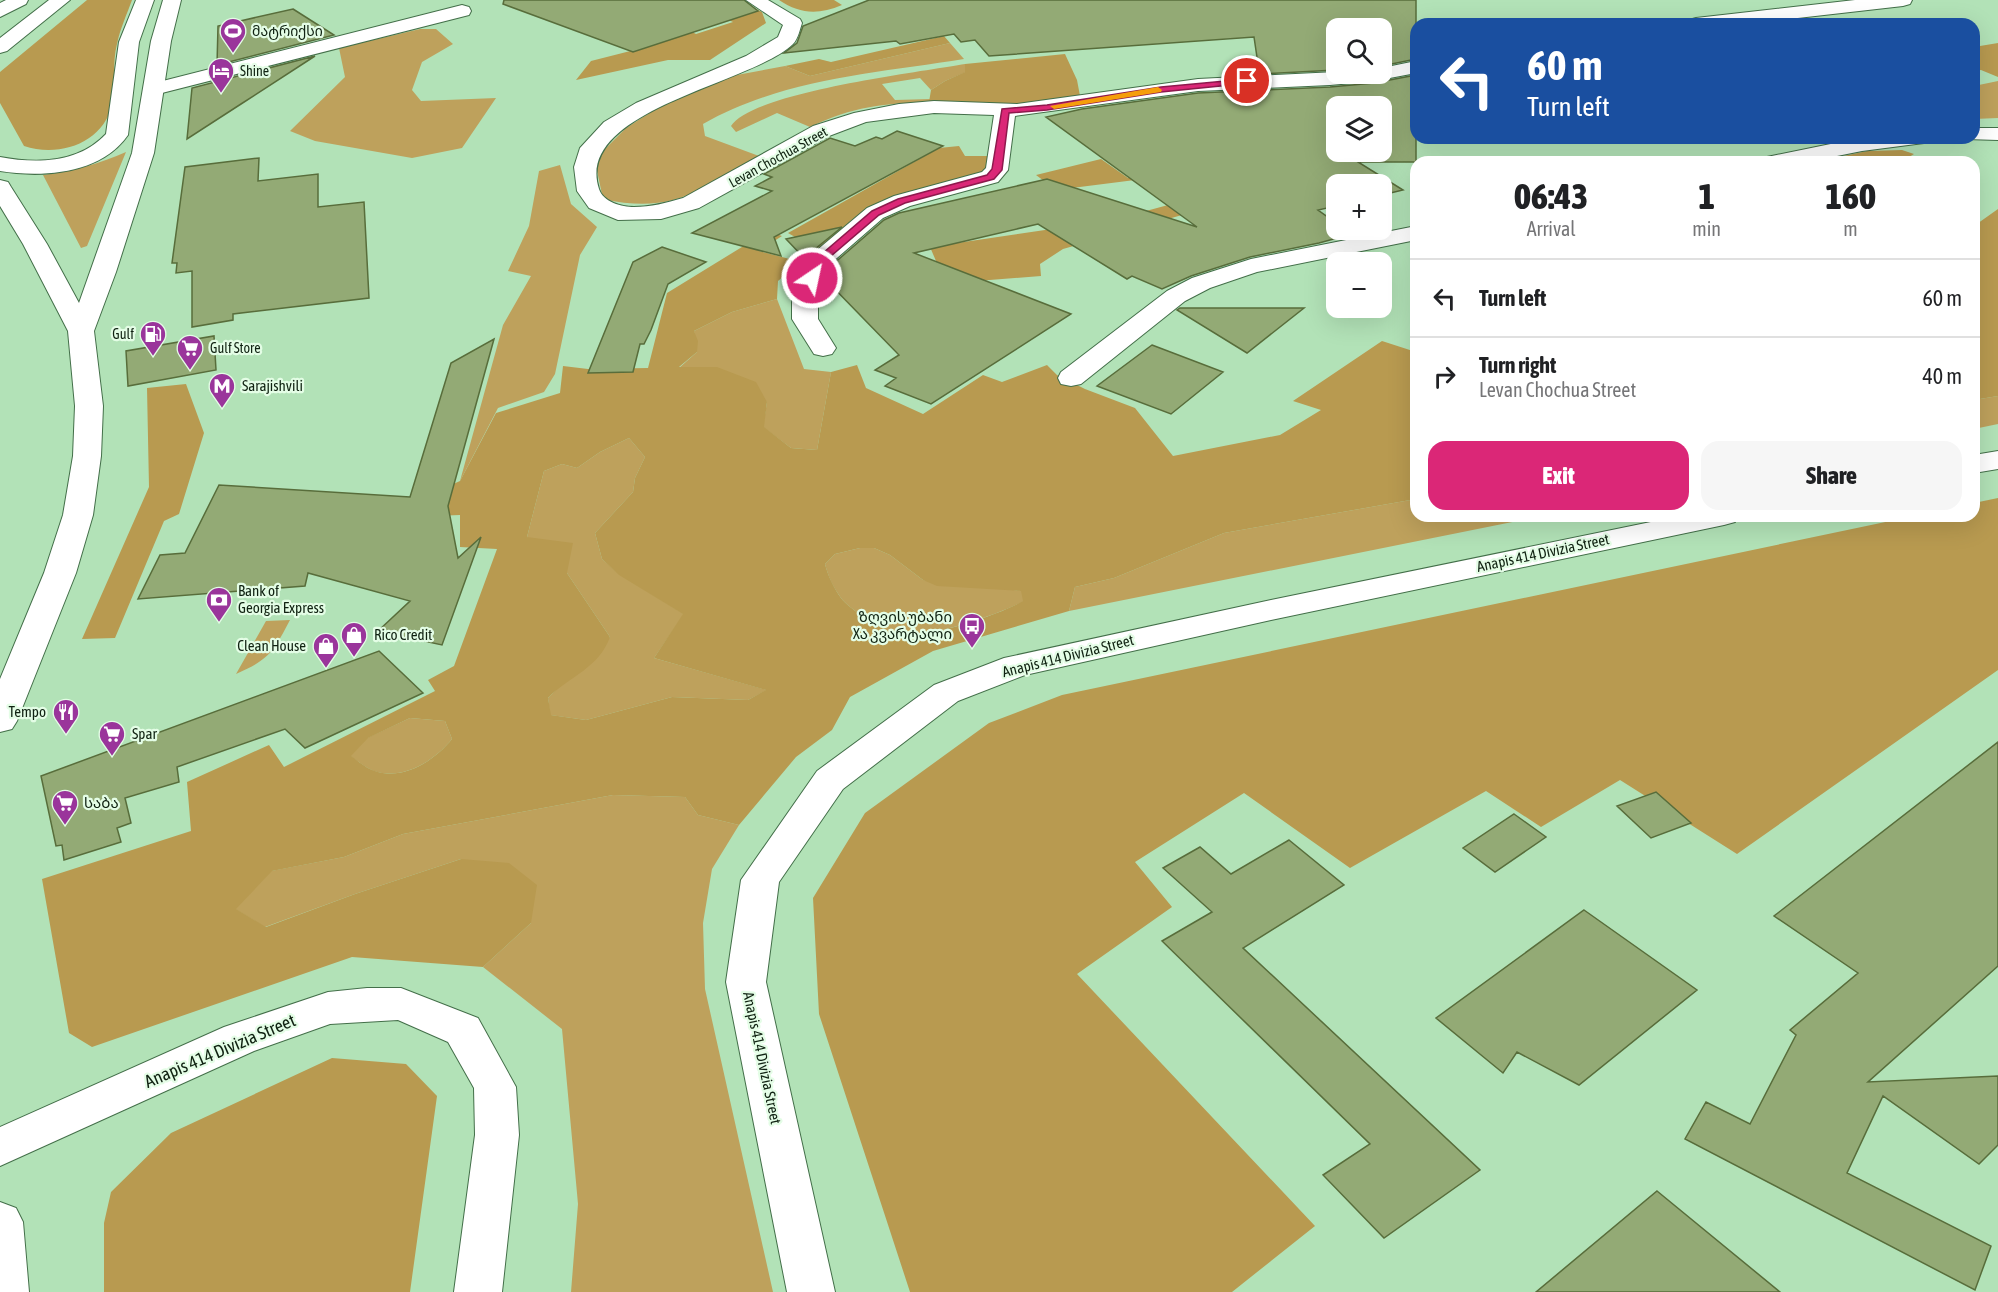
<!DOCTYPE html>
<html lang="en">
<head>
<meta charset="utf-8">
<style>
	body { margin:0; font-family:"Asap Condensed","Noto Sans Georgian",sans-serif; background:#f6f6f6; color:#202124; height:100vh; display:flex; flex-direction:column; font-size:22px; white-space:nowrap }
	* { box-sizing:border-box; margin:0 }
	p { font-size:20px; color:#757577 }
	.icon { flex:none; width:33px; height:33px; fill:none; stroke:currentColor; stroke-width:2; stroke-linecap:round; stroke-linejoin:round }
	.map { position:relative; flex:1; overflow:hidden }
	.sheet { position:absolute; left:1410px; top:156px; width:570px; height:366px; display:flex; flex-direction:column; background:#fff; border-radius:18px; box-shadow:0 6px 24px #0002 }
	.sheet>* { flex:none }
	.banner { position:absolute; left:1410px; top:18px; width:570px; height:126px; border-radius:18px; box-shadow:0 6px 24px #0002; background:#1a4fa0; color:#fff; overflow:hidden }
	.fabs { position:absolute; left:1326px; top:18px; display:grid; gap:12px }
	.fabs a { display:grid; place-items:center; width:66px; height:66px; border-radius:12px; background:#fff; box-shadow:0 6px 24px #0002; font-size:30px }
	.pin { position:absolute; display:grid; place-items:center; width:51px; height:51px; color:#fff; margin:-26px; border:3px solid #fff; border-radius:50%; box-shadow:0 2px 6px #0007 }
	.me { position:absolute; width:66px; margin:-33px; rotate:34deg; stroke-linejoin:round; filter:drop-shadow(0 0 4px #0008) }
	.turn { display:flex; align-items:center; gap:21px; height:126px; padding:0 18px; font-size:27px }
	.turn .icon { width:78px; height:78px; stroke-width:2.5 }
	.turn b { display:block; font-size:42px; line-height:51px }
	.eta { display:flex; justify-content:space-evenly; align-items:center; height:102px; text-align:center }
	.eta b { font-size:36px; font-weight:800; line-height:42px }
	.primary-button { display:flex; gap:12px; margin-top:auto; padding:12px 18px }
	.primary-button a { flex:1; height:69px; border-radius:18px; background:#db2777; color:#fff; font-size:24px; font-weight:800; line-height:69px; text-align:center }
	.primary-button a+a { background:#f6f6f6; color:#202124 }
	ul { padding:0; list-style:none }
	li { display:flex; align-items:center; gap:18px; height:78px; padding:0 18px; border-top:2px solid #e0e0e0 }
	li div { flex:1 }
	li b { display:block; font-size:22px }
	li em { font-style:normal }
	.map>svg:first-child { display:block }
	.green { fill:#bea15c }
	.forest { fill:#b89a50; fill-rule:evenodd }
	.building { fill:#93aa75; stroke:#586d3b; stroke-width:1.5; fill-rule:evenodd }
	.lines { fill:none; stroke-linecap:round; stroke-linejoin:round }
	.street-casing { stroke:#436f49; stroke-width:2 }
	.secondary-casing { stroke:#436f49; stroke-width:2 }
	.primary-casing { stroke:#436f49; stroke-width:2 }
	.street { fill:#fff; fill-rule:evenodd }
	.secondary { fill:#fff; fill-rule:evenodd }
	.primary { fill:#fff; fill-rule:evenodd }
	.route { fill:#db2777; stroke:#8e194d; stroke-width:1.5 }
	.slow { fill:#f59e0b }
	.labels { text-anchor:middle; stroke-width:4.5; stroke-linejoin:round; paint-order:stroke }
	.far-poi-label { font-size:14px; fill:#102212; stroke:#e4fde6; text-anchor:start }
	.far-street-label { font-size:14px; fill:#102212; stroke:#e4fde6 }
	.poi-label { font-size:15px; fill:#102212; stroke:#e4fde6; text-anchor:start }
	.street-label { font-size:15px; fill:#102212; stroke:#e4fde6 }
	.near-street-label { font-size:18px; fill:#102212; stroke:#e4fde6 }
</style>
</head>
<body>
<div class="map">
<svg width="1998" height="1292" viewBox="0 0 1998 1292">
	<rect width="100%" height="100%" fill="#b2e2b7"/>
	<path class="green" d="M420 29H436L453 44 422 62 412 90 421 101 496 98 462 148 412 158 315 141 290 131 345 77 339 48Z
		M950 43 964 59C877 73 781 79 703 124L705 136 759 156C701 189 674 215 603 199L596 166 603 151 626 128 662 105 726 77 785 66 810 76Z
		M965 64 966 72 945 81 931 90 920 78 882 84 895 100 931 99 929 102C880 104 855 106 810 127L777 113 736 132 731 126C753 92 921 72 965 64Z
		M1998 81V118L1974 119V86Z
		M126 152 87 246 81 248 43 175C73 171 99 164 126 152Z
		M560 165 571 204 597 227 580 255 555 374 544 392 498 408 460 481 503 325 531 276 508 271 529 226 539 171Z
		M777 299 804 369 831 372 817 450 791 448 763 427 767 402 679 368 697 352 694 331 732 312Z
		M1998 396V424L1974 429V400Z
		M629 438 645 457 635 478 633 492 595 533 602 559 619 574 684 614 654 658 767 690 748 700 672 697 586 720 550 715 548 698 610 637 567 573 527 537 544 471 562 464 577 468 600 452Z
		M1416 499V516H1542L1069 611 1075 587 1114 578 1224 533Z
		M860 548H874L890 555 923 580 1022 591 1024 601C1001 614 919 642 895 634 882 630 848 608 841 598 833 587 828 576 825 564L835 554Z
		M290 620C273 652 270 659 236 674L266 621Z
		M410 718 445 721 452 739C435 760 404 781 374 771 366 768 358 761 350 756L367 738Z
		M613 795 685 797 698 815 739 825 712 869 703 923 705 989 773 1292H571L578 1204 562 1029 483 967 531 923 461 859 355 894 265 927 235 909 271 871 344 857 403 834Z"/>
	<path class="forest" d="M87 0H132C127 14 120 29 117 44 112 63 116 84 112 104 104 143 59 158 24 146L0 103V72Z
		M738 0 762 12 766 23 710 60H668L576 80 591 61 654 45 668 20 696 34 733 22 700 7Z
		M779 0H834L842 5C818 15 800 14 779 0Z
		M944 36 950 43 810 76 785 66 819 59 831 62Z
		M1998 43V77L1981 70 1974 71V47Z
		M1065 54 1077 80 1080 96 1032 104 929 102 931 90 945 81 965 72V64Z
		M1336 133V152H1354L1227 178 1196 211 1063 249 1040 264 1041 276 964 282 936 261 930 247 1113 220 1168 205 1135 180 1056 190 1036 175 1101 159 1128 178 1240 151Z
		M959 146 965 156H993L985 172 871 211 818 248 791 240 795 237 788 233 939 148Z
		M1902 150 1914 154 1901 162H1816L1867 151Z
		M1998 209V396L1974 400V226Z
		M768 231 782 236 759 251 801 262 778 281 777 299 732 312 694 331 698 341 697 352 679 367H717L756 382 767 402 764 427 791 448 817 450 831 372 857 365 866 388 923 414 983 375 1002 382 1047 365 1057 375 1085 389 1135 408 1173 456 1280 435 1321 410 1293 401 1382 341 1416 352V499L1224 533 1114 578 1075 587 1069 611 933 651 850 697 832 730 796 757 739 825 698 815 685 797 613 795 403 834 344 857 272 871 236 909 266 927 355 894 461 859 509 863 537 885 531 923 483 967 352 957 92 1047 69 1033 42 879 191 831 187 782 269 745 284 767 435 691 428 680 454 666 497 549 460 547V515L434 516 431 494 460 481 496 413 560 393 563 366 588 369 648 368 667 293ZM629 438 645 457 635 478 633 492 595 533 602 559 619 575 683 614 654 658 766 690 748 700 672 697 586 720 551 715 548 698C570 676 599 668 610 637L567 573 573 543 527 537 544 471 562 464 577 468 600 452ZM860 548H874L890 555 923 580 937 586 1021 591 1023 601C1001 614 919 642 895 634 882 630 848 608 841 598 834 588 828 576 825 564L835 554ZM410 718 445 721 452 739C435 760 404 781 375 771 367 769 358 761 351 756L368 738Z
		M186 384 204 433 179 514 164 521 115 638 82 639 149 487 147 388Z
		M1998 498V670L1737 854 1620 780 1541 827 1486 791 1350 868 1244 793 1135 862 1172 907 1077 974 1315 1226 1232 1292H910L819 1014 813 898 865 813 989 723 1062 695 1914 516H1974V503Z
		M332 1058 406 1064 437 1096 410 1292H104V1223L111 1192 171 1133Z"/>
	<path class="building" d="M504 0H744L758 11 633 52 503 4Z
		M869 0H1416V59L1382 66V28H1336V70L1242 75 1259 71 1254 37 989 56 975 40 961 42 954 34 900 44 896 41 784 53 797 43 803 26Z
		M293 9 334 35 217 65 218 26Z
		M315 56 241 104 187 139 192 88Z
		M1416 75V162H1358L1403 190 1382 195V184H1336V206L1318 210 1336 223V230H1346L1352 234 1319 243 1250 257 1191 276 1162 289 1132 276 1127 279 1038 224 914 253 1071 314 931 404 885 386 896 378 875 370 899 355 826 280 832 265 884 220 899 213 1047 179 1197 227 1046 117 1082 109 1198 93 1330 87 1374 83ZM1336 106H1382V152H1336Z
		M897 131 943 146 774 237 781 256 692 233 772 191 755 186 772 177 764 174 830 138 855 146 876 137 882 139Z
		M259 158 258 181 318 174V207L364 202 369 298 233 314V320L192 327V271L176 273 177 263H172L185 167Z
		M842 227 809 254 806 260 786 239Z
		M662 247 706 262 668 284 651 330 644 344H640L633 372 588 373 633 262Z
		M1180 308H1304L1247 353 1177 310Z
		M214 336 216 370 128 386 126 351Z
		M494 339 448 506 458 558 481 537 442 645 378 631 410 601 308 573 305 586 138 599 160 555 185 553 219 485 410 497 451 363Z
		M1152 345 1223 372 1171 414 1097 386Z
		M379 651 423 693 305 748 285 729 177 767 179 782 125 798 131 823 117 828 121 842 64 860 62 845 56 846 41 776Z
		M1998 742V966L1868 1082 1998 1076V1145L1979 1164 1883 1096 1847 1173 1991 1246 1975 1290 1685 1139 1706 1102 1750 1124 1796 1035 1790 1030 1858 973 1774 916Z
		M1656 792 1691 823 1651 838 1617 806Z
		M1514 814 1546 837 1495 872 1463 848Z
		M1289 840 1344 885 1243 948 1480 1170 1384 1238 1323 1175 1370 1144 1162 941 1212 912 1163 868 1200 847 1231 874Z
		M1584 910 1697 990 1579 1085 1517 1052 1503 1073 1436 1018Z
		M1657 1191 1780 1292H1536Z"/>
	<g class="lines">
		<g class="street-casing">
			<path id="street" d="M746 0H768L800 19 802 23C800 29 798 39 793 44 752 84 573 110 599 189 603 202 622 207 634 207 651 207 666 203 683 198L813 126 854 113 899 104 934 101 1017 104 1198 79 1336 72 1382 74V68L1416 61V73L1374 81 1330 85 1198 91 1015 116 1008 170 998 182 910 206 883 218 830 264 818 295V319L836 348 832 354 823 356 814 354 792 319V295L810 256 867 208 894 196 982 172 986 168 994 115 934 113 866 122 829 136 699 208 661 219 618 220 589 208 577 191 574 167 580 148 604 122 636 103 746 56 778 37 783 25Z
				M1855 0H1912L1910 4 1903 6 1745 24H1687L1689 20 1696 18Z
				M462 5 469 7 471 11 469 15 154 95 147 93 144 89 147 85Z
				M1974 128H1998V140L1966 139 1974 138Z
				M1860 138H1927L1924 143 1916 144 1862 151 1807 162H1764L1767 157Z
				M1416 226V240L1257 272 1210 288 1185 301 1081 384 1071 386 1061 384 1058 378 1061 372 1167 291 1192 278 1251 259Z"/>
		</g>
		<g class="secondary-casing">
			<path id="secondary" d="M1998 451V469L1974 473V455Z
				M1680 516H1739L1735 522 1724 525 1271 620 1025 675 958 701 843 789 779 882 766 982 835 1292H787L726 982 741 880 817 771 934 685 1004 658 1271 600Z
				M367 988H401L478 1018 516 1087 519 1135 502 1292H454L475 1135 474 1088 448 1042 398 1020 330 1024 254 1051 0 1166V1127L224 1027 328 992Z"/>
		</g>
		<g class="primary-casing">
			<path id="primary" d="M6 0H28L26 4 0 17V3Z
				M49 0H70L7 51 0 53V38Z
				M136 0H154L139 42 128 135C101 174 43 178 0 171V157C37 164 79 163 106 134L119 42Z
				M163 0H181L171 41 154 153 116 272 94 331 103 406 101 456 93 515 76 573 17 721 12 729 0 732V679L44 573 63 515 73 456 75 406 68 331 23 244 0 206V180L8 182 11 187 47 244 79 303 132 153 151 41Z
				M0 1202 16 1208 23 1222 29 1292H0Z"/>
		</g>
		<use href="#street" class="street"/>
		<use href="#secondary" class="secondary"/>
		<use href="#primary" class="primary"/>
	</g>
	<path class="route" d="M1247 79 1251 81 1250 83 1161 92 1047 110 1009 113 1002 170 994 179 905 203 879 215 824 262 816 280 807 278 816 259 872 211 898 199 987 175 992 169 1002 109 1047 105 1161 87Z"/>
	<path class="slow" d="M1158 87 1162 90 1161 92 1054 109 1050 106Z"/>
	<defs>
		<g id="stadium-pin" transform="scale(1.35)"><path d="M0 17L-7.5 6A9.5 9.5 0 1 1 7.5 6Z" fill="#9a359b" stroke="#e4fde6"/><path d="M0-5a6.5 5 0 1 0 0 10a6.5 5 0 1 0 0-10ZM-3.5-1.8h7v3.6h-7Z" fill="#fff"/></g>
		<g id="hotel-pin" transform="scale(1.35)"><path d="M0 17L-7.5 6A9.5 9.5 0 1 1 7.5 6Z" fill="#9a359b" stroke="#e4fde6"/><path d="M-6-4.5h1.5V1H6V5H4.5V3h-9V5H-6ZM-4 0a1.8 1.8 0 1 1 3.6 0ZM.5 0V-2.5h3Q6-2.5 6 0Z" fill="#fff"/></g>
		<g id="fuel-pin" transform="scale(1.35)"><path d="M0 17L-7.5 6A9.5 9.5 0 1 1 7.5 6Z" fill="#9a359b" stroke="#e4fde6"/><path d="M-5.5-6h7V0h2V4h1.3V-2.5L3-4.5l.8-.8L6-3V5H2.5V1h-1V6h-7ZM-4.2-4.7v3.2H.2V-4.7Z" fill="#fff"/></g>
		<g id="supermarket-pin" transform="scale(1.35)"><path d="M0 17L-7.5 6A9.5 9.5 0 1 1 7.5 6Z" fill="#9a359b" stroke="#e4fde6"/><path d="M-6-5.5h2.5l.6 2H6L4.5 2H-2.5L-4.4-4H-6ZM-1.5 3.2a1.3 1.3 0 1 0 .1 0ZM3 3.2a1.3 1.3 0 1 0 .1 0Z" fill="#fff"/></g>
		<g id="metro-pin" transform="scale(1.35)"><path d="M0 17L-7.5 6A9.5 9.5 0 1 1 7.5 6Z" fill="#9a359b" stroke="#e4fde6"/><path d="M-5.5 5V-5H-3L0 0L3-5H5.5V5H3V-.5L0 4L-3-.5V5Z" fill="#fff"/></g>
		<g id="bank-pin" transform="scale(1.35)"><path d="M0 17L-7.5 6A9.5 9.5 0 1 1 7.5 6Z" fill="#9a359b" stroke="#e4fde6"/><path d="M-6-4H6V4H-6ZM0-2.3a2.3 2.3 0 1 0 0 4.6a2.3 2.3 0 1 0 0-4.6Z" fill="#fff"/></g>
		<g id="bus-pin" transform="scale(1.35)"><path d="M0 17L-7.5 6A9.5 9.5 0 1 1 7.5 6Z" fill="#9a359b" stroke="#e4fde6"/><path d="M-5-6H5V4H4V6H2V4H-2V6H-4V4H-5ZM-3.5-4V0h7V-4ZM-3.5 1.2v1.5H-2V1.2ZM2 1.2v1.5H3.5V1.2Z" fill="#fff"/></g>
		<g id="shop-pin" transform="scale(1.35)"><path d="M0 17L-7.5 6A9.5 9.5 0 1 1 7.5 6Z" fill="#9a359b" stroke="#e4fde6"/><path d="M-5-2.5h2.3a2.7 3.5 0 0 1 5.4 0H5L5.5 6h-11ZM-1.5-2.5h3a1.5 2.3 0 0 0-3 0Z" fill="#fff"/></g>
		<g id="restaurant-pin" transform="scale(1.35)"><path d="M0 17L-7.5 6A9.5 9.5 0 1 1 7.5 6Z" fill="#9a359b" stroke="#e4fde6"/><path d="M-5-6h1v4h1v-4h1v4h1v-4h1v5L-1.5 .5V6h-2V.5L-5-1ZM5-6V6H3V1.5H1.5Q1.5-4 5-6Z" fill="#fff"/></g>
	</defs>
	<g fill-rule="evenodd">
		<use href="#stadium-pin" x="233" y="31"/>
		<use href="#hotel-pin" x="221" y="71"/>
		<use href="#fuel-pin" x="153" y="334"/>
		<use href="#supermarket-pin" x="190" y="348"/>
		<use href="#metro-pin" x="222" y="386"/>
		<use href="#bank-pin" x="219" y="600"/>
		<use href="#bus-pin" x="972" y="626"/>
		<use href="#shop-pin" x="354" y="635"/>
		<use href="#shop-pin" x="326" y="646"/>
		<use href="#restaurant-pin" x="66" y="712"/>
		<use href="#supermarket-pin" x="112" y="734"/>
		<use href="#supermarket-pin" x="65" y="803"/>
	</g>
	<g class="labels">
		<g class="far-poi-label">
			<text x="252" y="36">მატრიქსი</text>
			<text x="240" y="76">Shine</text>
			<text x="134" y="339" text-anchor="end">Gulf</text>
			<text x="210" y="353">Gulf Store</text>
		</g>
		<g class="far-street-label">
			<text transform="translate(778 157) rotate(-29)" y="5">Levan Chochua Street</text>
		</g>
		<g class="poi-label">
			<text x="242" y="391">Sarajishvili</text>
			<text x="238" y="596">Bank of<tspan x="238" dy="17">Georgia Express</tspan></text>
			<text x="952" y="622" text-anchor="end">ზღვის უბანი<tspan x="952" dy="17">Xა კვარტალი</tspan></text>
			<text x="374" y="640">Rico Credit</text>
			<text x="306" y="651" text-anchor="end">Clean House</text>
			<text x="46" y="717" text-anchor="end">Tempo</text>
			<text x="132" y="739">Spar</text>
			<text x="84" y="808">საბა</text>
		</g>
		<g class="street-label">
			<text transform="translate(1543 553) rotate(-12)" y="5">Anapis 414 Divizia Street</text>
			<text transform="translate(1068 656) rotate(-14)" y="5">Anapis 414 Divizia Street</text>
			<text transform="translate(762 1058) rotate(78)" y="5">Anapis 414 Divizia Street</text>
		</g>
		<g class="near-street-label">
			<text transform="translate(220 1051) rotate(-23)" y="6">Anapis 414 Divizia Street</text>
		</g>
	</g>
</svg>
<div class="fabs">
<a><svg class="icon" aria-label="search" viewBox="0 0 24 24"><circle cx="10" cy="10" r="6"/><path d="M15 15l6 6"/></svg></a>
<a><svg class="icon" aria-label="layers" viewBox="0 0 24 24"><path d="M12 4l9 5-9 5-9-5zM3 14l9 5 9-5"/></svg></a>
<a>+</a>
<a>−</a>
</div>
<div class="pin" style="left:1247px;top:81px;background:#d93025"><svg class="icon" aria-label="arrive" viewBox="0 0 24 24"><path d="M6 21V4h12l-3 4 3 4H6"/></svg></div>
<svg class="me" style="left:812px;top:278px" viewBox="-20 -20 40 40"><circle r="17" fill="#db2777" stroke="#fff" stroke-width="3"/><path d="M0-11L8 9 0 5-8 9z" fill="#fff"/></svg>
<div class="banner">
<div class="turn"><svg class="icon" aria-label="left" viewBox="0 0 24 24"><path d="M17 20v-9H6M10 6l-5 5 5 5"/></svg><div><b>60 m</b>Turn left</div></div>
</div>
<section class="sheet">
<div class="eta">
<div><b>06:43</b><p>Arrival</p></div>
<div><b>1</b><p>min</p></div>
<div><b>160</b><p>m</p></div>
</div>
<ul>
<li><svg class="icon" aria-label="left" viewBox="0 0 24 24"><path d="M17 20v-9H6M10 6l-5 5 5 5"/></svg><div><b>Turn left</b></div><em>60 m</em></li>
<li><svg class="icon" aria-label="right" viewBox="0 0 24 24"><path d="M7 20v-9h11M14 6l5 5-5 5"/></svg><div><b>Turn right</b><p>Levan Chochua Street</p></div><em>40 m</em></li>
</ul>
<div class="primary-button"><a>Exit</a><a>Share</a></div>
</section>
</div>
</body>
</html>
